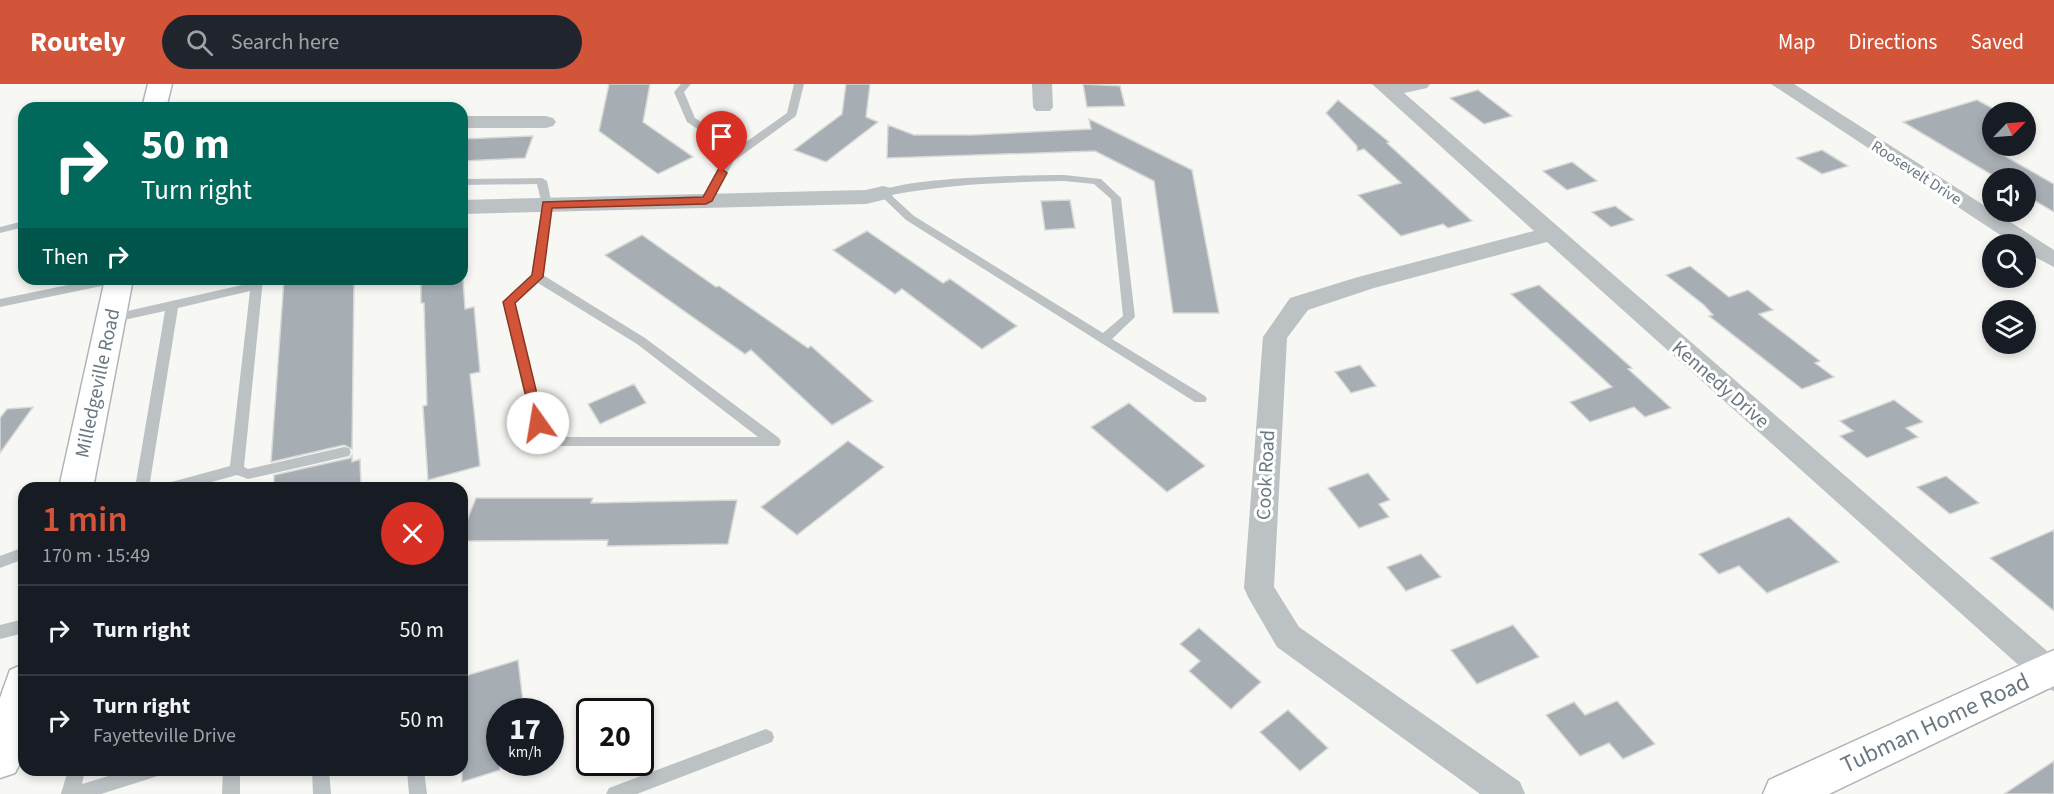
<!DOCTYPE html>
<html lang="en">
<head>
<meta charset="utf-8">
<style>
	body { margin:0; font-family:"Source Sans 3",sans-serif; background:#20242c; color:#f1f3f6; height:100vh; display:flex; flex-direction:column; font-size:22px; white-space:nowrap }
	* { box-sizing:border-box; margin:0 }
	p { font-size:20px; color:#9ea1a6 }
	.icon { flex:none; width:33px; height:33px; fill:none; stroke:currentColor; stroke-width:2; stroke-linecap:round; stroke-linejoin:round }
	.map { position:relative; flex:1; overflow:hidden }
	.drawer { position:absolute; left:18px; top:398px; width:450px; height:294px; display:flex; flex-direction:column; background:#171b24; border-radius:18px; box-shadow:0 3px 9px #0003 }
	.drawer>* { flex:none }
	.hud { position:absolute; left:18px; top:18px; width:450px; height:183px; border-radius:18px; box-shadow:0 3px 9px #0003; background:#00695c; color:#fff; overflow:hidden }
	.needle { width:39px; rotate:65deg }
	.buttons { position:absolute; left:1982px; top:18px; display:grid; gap:12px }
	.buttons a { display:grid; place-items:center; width:54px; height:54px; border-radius:50%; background:#171b24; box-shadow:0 3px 9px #0003; font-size:30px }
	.speed { position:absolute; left:486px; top:614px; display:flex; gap:12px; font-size:30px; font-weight:700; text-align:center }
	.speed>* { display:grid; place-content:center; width:78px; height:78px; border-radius:50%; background:#171b24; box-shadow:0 3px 9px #0003; line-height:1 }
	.speed small { font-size:15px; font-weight:400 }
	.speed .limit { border:3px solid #111; border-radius:9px; background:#fff; color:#111 }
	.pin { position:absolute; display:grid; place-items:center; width:51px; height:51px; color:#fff; margin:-62px -26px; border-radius:50% 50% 50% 0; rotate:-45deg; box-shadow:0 0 6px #0007 }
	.pin .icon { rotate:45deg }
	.me { position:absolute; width:66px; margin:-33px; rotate:347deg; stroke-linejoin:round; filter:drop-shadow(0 0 4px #0008) }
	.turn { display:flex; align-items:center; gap:21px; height:126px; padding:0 24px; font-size:27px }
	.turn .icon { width:78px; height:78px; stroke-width:2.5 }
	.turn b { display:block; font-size:42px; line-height:51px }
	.then { display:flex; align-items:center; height:57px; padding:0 24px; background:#0003; gap:12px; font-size:22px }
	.round { display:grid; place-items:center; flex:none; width:63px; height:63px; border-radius:32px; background:#20242c }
	.overview { display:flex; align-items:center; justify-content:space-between; height:102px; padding:0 24px }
	h1 { font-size:36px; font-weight:600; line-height:45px; color:#d25439 }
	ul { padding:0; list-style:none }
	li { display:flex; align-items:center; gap:18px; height:90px; padding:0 24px; border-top:2px solid #363941 }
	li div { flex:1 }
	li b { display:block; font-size:22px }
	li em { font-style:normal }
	header { display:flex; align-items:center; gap:36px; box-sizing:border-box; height:84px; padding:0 30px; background:#d25439; color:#fff }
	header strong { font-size:28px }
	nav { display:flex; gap:33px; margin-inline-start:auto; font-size:21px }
	.search { width:420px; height:54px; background:#20242c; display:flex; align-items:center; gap:15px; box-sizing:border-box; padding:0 21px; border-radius:33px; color:#9ea1a6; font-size:22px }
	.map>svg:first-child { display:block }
	.building { fill:#a6adb3; stroke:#d8d8d7; stroke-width:1.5 }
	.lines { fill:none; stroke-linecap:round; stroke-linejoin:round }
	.secondary-casing { stroke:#afb5b9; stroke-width:3 }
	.lane { fill:#bcc1c4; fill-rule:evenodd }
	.street { fill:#bcc1c4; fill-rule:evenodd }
	.secondary { fill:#fff; fill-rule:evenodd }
	.route { fill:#d25439; stroke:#883725; stroke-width:1.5 }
	.labels { text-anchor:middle; stroke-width:6; stroke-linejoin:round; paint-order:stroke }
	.far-street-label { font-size:16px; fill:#697882; stroke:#fff }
	.street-label { font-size:20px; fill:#697882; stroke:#fff }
	.near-street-label { font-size:24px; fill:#697882; stroke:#fff }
</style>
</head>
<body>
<header>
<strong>Routely</strong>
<div class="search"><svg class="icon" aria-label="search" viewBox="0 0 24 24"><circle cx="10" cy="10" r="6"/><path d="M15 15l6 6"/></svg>Search here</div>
<nav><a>Map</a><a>Directions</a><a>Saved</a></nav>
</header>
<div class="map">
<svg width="2054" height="710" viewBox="0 0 2054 710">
	<rect width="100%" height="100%" fill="#f7f7f4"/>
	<path class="building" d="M609 0H650L643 38 693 73 658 90 599 47Z
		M846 0H870L866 33 878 38 826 78 794 66 842 30Z
		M1083 0 1120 2 1125 22 1087 23Z
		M1478 6 1512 32 1484 40 1450 14Z
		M1338 16 1389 58 1387 59 1472 137 1448 144 1443 140 1401 152 1358 111 1401 99 1364 65 1357 67V62L1326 29Z
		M1977 16 1992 24V65L2054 100V128L2025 111V94H1997L1903 38Z
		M1089 35 1192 86 1219 229H1173L1154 97 1095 67 887 74 888 41 914 51H972L1091 45Z
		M533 52 525 74 462 77V55Z
		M1822 66 1848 82 1822 90 1796 74Z
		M1572 78 1597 97 1567 106 1543 87Z
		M1070 116 1075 144 1045 146 1041 117Z
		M1615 122 1634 136 1611 143 1592 128Z
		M867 147 943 199 950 195 1017 242 982 265 902 205 895 210 833 166Z
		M642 151 716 203 719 202 808 264 811 262 873 317 832 341 751 266 745 270 605 171Z
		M1690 182 1729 213 1748 206 1773 226 1759 230 1820 277 1815 279 1834 293 1802 305 1709 232 1713 231 1704 221 1666 191Z
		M284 195H354L352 365 344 361 271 378Z
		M421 195H463L465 225 474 223 480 288 470 290 480 382 428 396 423 322 427 321 424 219H421Z
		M1539 201 1632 284 1628 285 1671 324 1645 333 1634 323 1590 338 1570 318 1612 303 1511 210Z
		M1360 281 1376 302 1351 309 1335 288Z
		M634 300 646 319 600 340 588 320Z
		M1894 316 1923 338 1906 344 1918 353 1867 374 1840 352 1853 347 1840 337Z
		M1129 319 1205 382 1167 408 1091 343Z
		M33 323 0 369V334L7 325Z
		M848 357 884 383 797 451 761 423Z
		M352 371V378L360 375 361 404H274V391L350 374Z
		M1368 389 1390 416 1379 420 1389 433 1359 444 1328 404Z
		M1946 392 1979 419 1950 430 1917 403Z
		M476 414H593L591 419 737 416 728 460 607 462 608 456 462 457V449Z
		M1789 433 1839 478 1767 509 1739 482 1719 490 1699 470Z
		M2054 446V527L1990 474Z
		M1421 470 1441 493 1406 507 1387 483Z
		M1513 541 1539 573 1477 600 1451 566Z
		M1199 544 1261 598 1231 625 1189 587 1200 577 1180 560Z
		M518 576 524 627H500V686L462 698V593Z
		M1617 617 1655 660 1623 675 1609 659 1580 672 1546 631 1574 618 1585 631Z
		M1288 626 1328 664 1300 687 1260 648Z
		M2054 677V710H2004Z"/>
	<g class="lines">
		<g class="secondary-casing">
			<path id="secondary" d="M148 0H172L166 24H142Z
				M105 195H133L93 404H59Z
				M2054 566V602L1829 710H1763L1769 696Z
				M24 580V671L15 689 0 694V614L10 586Z"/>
		</g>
		<path class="lane" d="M681 0H691L684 8 695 34 739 63 787 29 794 0H804L796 32 734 77 711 117 706 120 701 117 725 75 732 68 687 38 674 8Z
			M1064 91 1101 95 1121 114 1135 233 1112 255 1205 312 1207 315 1205 318H1195L906 136 878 109C898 93 1032 91 1064 91ZM1064 97 1094 100 1111 115 1123 232 1103 249 914 132 891 111C948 100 1006 98 1064 97Z
			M542 94 547 97 552 121 543 191 645 254 779 354 781 358 779 362H547L531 339 503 218 531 192 542 121 537 100 462 101V95ZM538 199 637 260 758 353H556L544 338 515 219Z
			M24 137V143L0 149V143Z
			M97 195H122L116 199 0 223V215Z
			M251 195H263L244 383 248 385 344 363 349 364 351 368 349 372 248 395 237 391 190 404H161L168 399 230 382 250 207 178 224 149 404H135L165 227 110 239 104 235 110 231 251 199Z
			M24 463V475L0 484V472Z
			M24 535V549L0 555V541Z
			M766 645 772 648 774 653 772 658 637 710H606L609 704Z
			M68 686H85L82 700 128 686H161L158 692 101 710H61Z
			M223 686H240V710H222Z
			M312 686H329L331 710H313Z
			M407 686H424L427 710H409Z"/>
		<path class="street" d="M1032 0H1052L1053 23 1050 27H1036L1033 23Z
			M1372 0H1430L1427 4 1404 9 2054 573V607L2043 603 1547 158 1374 204 1308 226 1287 254 1274 503 1299 543 1520 698 1525 710H1480L1277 563 1248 513 1244 504 1263 253 1290 214 1358 193 1534 147Z
			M1771 0H1794L2054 166V183L2025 168V160H2014Z
			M462 32H546L553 34 556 38 553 42 546 44H462Z
			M883 102 891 104 894 109 891 114 866 120 462 130V116L866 106Z"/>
		<use href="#secondary" class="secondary"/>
	</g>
	<path class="route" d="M722 85 727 89 712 117 706 120 552 124 543 193 515 219 544 339 538 344 533 342 503 218 532 191 543 118 703 113 718 86Z"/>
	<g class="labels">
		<g class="far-street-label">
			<text transform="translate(1917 88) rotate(33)" y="6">Roosevelt Drive</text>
		</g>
		<g class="street-label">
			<text transform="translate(97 299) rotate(-78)" y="7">Milledgeville Road</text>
			<text transform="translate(1721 300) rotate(41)" y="7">Kennedy Drive</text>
			<text transform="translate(1265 391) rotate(-87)" y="7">Cook Road</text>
		</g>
		<g class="near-street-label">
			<text transform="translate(1935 639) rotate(-25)" y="8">Tubman Home Road</text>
		</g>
	</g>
</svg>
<div class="buttons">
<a><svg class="needle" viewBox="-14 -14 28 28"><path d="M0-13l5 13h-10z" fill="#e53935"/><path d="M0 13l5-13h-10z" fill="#9ea1a6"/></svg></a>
<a><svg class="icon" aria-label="sound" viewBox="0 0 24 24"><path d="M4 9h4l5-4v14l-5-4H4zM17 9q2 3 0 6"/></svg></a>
<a><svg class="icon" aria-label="search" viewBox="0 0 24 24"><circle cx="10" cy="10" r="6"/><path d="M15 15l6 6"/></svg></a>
<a><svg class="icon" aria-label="layers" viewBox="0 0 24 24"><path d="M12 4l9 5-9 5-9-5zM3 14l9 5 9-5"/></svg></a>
</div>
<div class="speed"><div>17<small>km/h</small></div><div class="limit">20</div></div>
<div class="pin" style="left:722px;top:89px;background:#d93025"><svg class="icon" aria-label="arrive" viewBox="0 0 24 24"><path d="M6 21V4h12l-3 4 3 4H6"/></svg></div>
<svg class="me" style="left:538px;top:339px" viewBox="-20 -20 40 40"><circle r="19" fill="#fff"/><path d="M0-13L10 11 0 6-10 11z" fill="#d25439"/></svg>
<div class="hud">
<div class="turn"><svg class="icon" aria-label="right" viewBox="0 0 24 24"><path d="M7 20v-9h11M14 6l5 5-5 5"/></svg><div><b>50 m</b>Turn right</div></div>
<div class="then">Then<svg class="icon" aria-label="right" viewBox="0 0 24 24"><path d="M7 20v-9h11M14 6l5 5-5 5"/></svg></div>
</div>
<section class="drawer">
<div class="overview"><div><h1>1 min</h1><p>170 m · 15:49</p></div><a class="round" style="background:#d93025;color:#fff"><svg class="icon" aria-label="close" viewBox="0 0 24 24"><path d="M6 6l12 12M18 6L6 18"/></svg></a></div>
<ul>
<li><svg class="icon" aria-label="right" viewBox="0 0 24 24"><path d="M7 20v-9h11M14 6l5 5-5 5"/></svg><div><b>Turn right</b></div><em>50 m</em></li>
<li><svg class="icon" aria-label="right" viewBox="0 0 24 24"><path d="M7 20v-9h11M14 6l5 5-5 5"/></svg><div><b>Turn right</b><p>Fayetteville Drive</p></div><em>50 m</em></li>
</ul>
</section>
</div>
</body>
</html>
